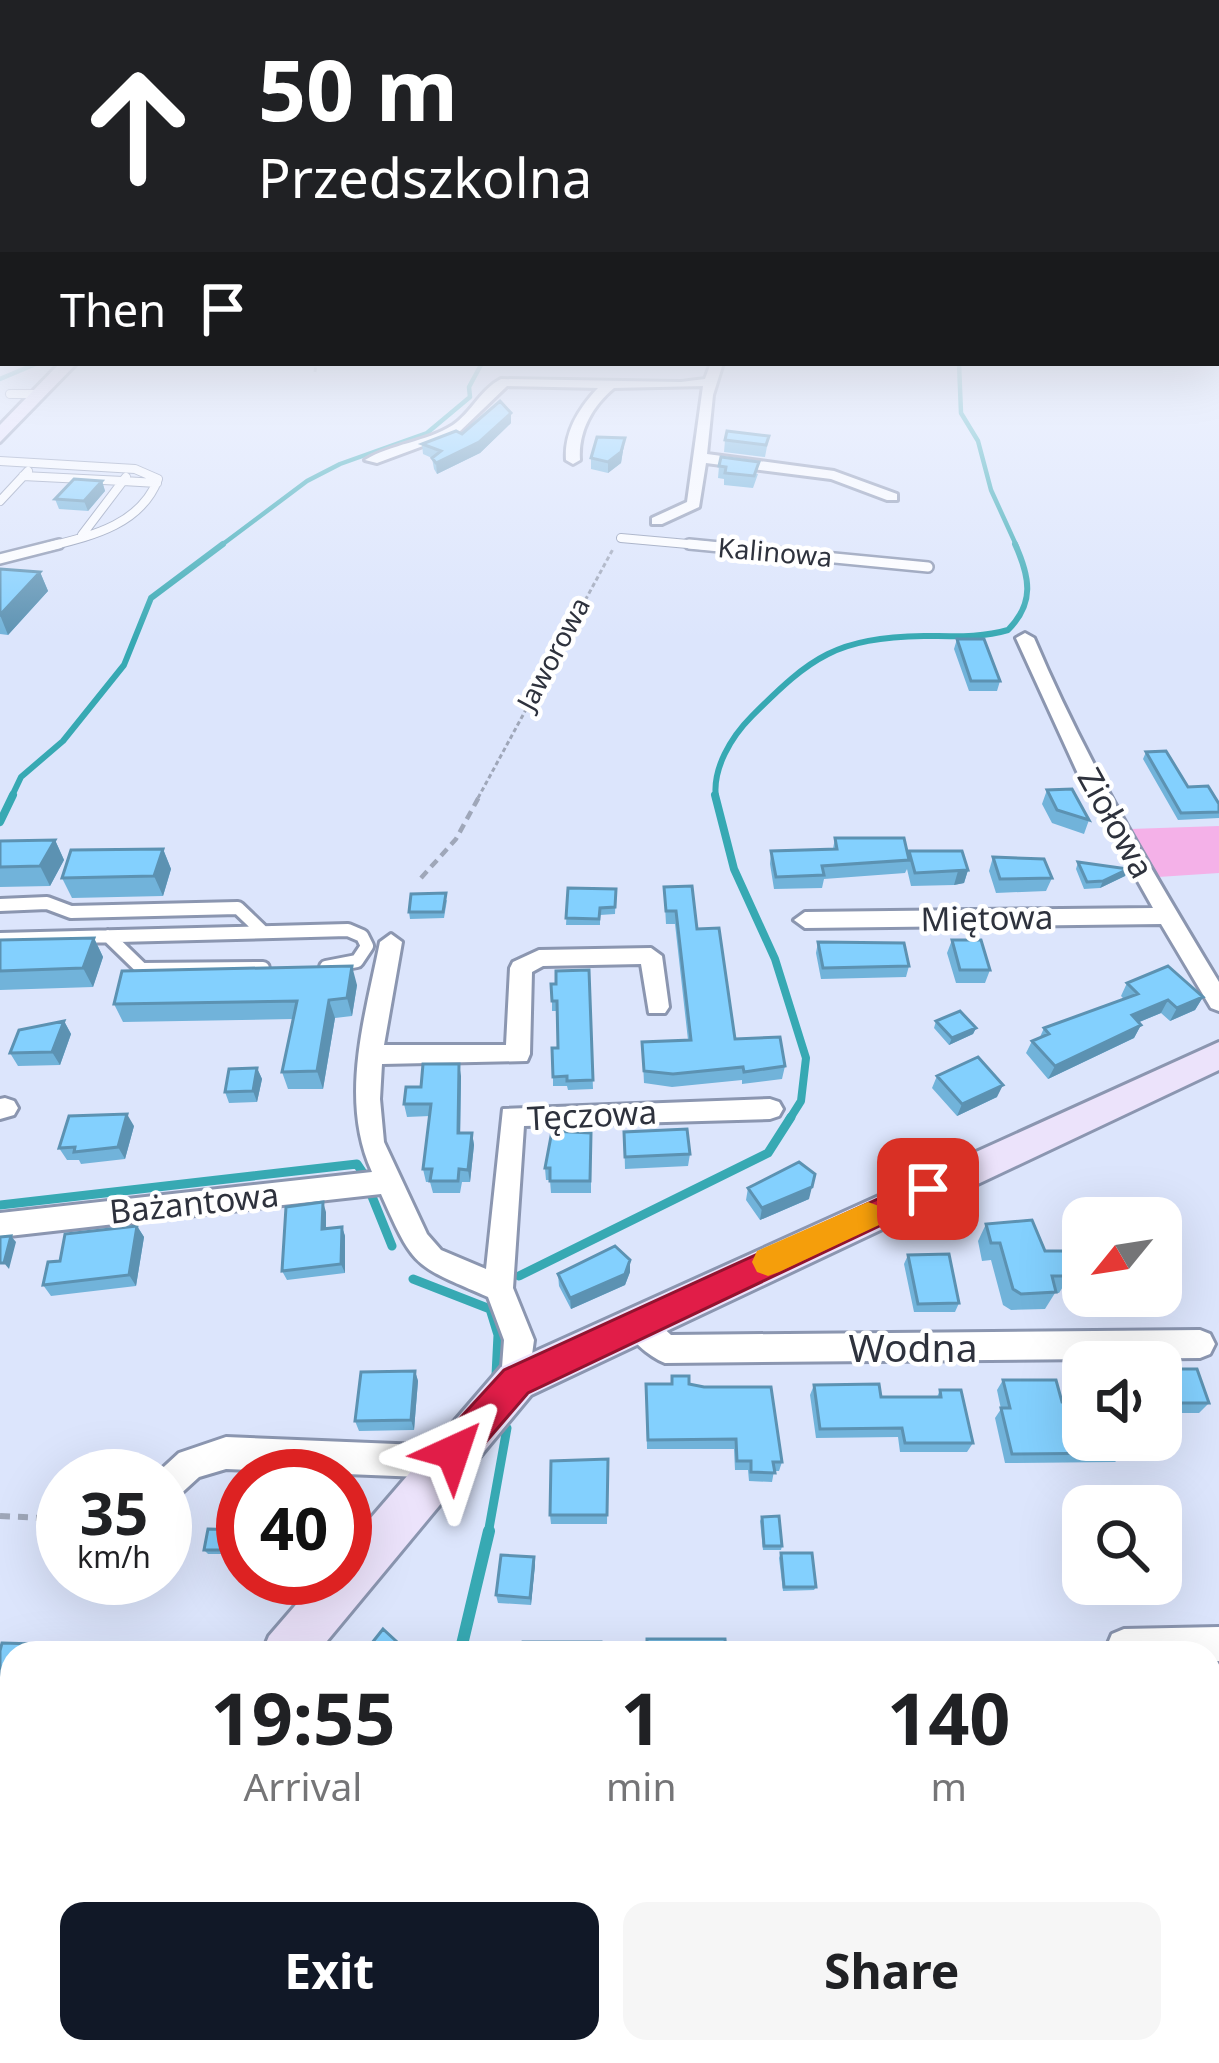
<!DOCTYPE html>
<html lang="en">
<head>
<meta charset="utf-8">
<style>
	body { margin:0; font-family:"Noto Sans",sans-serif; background:#f6f6f6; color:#202124; height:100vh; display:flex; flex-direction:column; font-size:45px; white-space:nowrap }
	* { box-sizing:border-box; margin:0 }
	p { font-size:39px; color:#757577 }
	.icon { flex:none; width:66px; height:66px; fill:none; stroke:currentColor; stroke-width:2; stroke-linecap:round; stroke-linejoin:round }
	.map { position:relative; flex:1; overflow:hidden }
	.side { position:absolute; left:0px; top:1641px; width:1221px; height:423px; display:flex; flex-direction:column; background:#fff; border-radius:36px 36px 0 0; box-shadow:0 12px 48px #0002 }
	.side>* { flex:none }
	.hud { position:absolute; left:0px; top:0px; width:1221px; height:366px; box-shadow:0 12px 48px #0002; background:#202124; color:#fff; overflow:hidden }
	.needle { width:78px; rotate:240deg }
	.controls { position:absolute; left:1062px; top:1197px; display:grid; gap:24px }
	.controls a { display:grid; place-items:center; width:120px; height:120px; border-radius:24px; background:#fff; box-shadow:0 12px 48px #0002; font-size:60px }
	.speed { position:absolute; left:36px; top:1449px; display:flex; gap:24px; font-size:60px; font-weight:700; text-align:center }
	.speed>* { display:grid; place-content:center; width:156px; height:156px; border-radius:50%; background:#fff; box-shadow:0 12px 48px #0002; line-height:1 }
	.speed small { font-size:30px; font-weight:400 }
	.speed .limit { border:18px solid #d22; background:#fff; color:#111 }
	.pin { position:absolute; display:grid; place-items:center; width:102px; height:102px; color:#fff; margin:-51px; border-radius:24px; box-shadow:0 6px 18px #0006 }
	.me { position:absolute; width:132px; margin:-66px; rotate:42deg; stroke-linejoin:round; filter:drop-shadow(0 0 9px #0008) }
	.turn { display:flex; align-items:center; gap:42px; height:252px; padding:0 60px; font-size:54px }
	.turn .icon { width:156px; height:156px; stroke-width:2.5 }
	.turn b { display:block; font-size:84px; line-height:102px }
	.then { display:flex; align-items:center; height:114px; padding:0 60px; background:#0003; gap:24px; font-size:45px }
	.eta { display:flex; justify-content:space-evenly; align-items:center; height:204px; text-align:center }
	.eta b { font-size:72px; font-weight:700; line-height:84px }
	.primary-button { display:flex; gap:24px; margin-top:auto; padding:24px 60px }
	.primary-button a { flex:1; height:138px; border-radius:24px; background:#111827; color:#fff; font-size:48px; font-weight:700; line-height:138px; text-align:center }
	.primary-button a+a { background:#f6f6f6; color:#202124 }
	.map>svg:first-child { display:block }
	.green { fill:#f4b1e8 }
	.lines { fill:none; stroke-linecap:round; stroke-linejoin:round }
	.stream-far4 { stroke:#37a9b3; stroke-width:4.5 }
	.stream-far3 { stroke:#37a9b3; stroke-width:6 }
	.stream-far2 { stroke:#37a9b3; stroke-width:8 }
	.stream-far1 { stroke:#37a9b3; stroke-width:9 }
	.stream { stroke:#37a9b3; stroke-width:12 }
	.lane-far2-casing { stroke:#8b96b0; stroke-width:10 }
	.lane-far1-casing { stroke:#8b96b0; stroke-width:14 }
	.lane-casing { stroke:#8b96b0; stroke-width:18 }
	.street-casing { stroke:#8b96b0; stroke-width:6 }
	.secondary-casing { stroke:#8b96b0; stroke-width:6 }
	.path-far2 { stroke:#9fa7b9; stroke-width:3; stroke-dasharray:4.5 3; stroke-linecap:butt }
	.path-far1 { stroke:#9fa7b9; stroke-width:4.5; stroke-dasharray:9 6; stroke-linecap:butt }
	.path { stroke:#9fa7b9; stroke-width:6; stroke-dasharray:10 8; stroke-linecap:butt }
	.lane-far2 { stroke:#fff; stroke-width:8 }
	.lane-far1 { stroke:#fff; stroke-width:9 }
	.lane { stroke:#fff; stroke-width:12 }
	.street { fill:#fff; fill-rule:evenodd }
	.secondary { fill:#ece3fb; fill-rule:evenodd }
	.wall { fill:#71b3da }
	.shaded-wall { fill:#5c92b2 }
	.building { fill:#83d0fe; stroke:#5c92b2; stroke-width:3 }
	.route { fill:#e11d48; stroke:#92132f; stroke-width:3 }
	.slow { fill:#f59e0b }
	.labels { text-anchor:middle; stroke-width:9; stroke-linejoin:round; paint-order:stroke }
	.far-street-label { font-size:27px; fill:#2e323d; stroke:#fff }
	.street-label { font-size:33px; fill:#2e323d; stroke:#fff }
	.near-street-label { font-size:39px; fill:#2e323d; stroke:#fff }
</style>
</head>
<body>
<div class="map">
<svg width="1219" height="2063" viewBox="0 0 1219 2063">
	<rect width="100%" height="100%" fill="#dce5fc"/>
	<path class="green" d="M1219 826V873L1158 877 1130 829Z"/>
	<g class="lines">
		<path class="stream-far4" d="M959 363 961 413 978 441 991 490 1017 547
			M0 379 38 363
			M219 547 307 481 340 464 427 433 470 397 469 387 482 363"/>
		<path class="stream-far3" d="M11 798 21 777 63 741 124 665 151 598 223 544
			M716 798C712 769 731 737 752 716 812 656 836 638 924 636 952 636 981 638 1008 630 1035 603 1030 577 1015 544"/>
		<path class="stream-far2" d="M715 795 734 869 775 959 806 1058 801 1101 789 1120
			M0 822 13 795"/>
		<path class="stream-far1" d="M371 1194 392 1246
			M0 1205 357 1164 363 1173
			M519 1276 768 1153 791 1117
			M413 1279 490 1309 498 1335 496 1375
			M488 1534 507 1428"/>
		<path class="stream" d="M460 1653 489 1531
			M347 2063 350 2052"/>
		<g class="lane-far2-casing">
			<path id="lane-far2" d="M10 394H39
				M0 461 135 469 158 479C141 525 91 536 47 547
				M23 476 123 481 82 535
				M126 477 123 481 157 483
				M0 501 28 471
				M621 538 721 547"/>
		</g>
		<g class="lane-far1-casing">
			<path id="lane-far1" d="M689 544 928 567
				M0 559 59 544"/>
		</g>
		<g class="lane-casing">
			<path id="lane" d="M0 905 47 903 71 912 238 908 263 932
				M108 936 142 969 263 968
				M0 939 348 930 362 936 367 946 357 961 326 967"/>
		</g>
		<g class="street-casing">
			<path id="street" d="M711 363H723L713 395 707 454 834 471 897 494V500H887L831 479 706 463 699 507 662 524H652V518L687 502 703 386 614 388C592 406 578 432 580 460L573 464 566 460C564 432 579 408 598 388L507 386 458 433 377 463 365 460C391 444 426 442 453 425 472 412 480 390 501 379L681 382 705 379Z
				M1025 633 1034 638C1085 759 1152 871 1219 982V1011L1211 1008 1161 924 805 928 794 920 805 912 1153 908 1080 778 1016 638Z
				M391 934 402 942 384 1045H506L510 968 513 962 539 950 651 948 662 956 669 1007 665 1013H649L641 964 543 966 532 972 530 1054 527 1061 382 1064 380 1099 384 1142 427 1234 441 1250 486 1269 503 1109 770 1099 779 1102 783 1109 779 1116 770 1119 524 1126 513 1288 534 1340 527 1391 516 1395 505 1391 501 1381 504 1340 488 1297C413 1264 415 1270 381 1194L0 1237V1213L372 1172C339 1099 365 1018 380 942Z
				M5 1098 14 1101 18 1108 14 1115 0 1119V1099Z
				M636 1308 646 1312 671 1335 1200 1330 1210 1334 1215 1344 1210 1354 1200 1358 665 1363C648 1356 629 1339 621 1322L626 1312Z
				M226 1437 445 1446 456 1451 461 1462 456 1473 445 1478 226 1469 199 1477 176 1498 165 1503V1476H154L179 1453Z
				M1219 1627V1661L1209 1662V1653H1104L1112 1634 1124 1629Z"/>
		</g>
		<g class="secondary-casing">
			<path id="secondary" d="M60 363H77L0 442V425Z
				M1219 1042V1070L531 1395 317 1653H262L269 1636 319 1578H345V1548L501 1367Z
				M12 1935V1998L0 2003V1940Z"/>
		</g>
		<path class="path-far2" d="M315 372 316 363
			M478 798 613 549"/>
		<path class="path-far1" d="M421 878 456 839 480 795"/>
		<path class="path" d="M0 1516 63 1519"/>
		<use href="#lane-far2" class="lane-far2"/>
		<use href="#lane-far1" class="lane-far1"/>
		<use href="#lane" class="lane"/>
		<use href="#street" class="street"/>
		<use href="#secondary" class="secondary"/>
	</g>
	<path class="wall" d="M511 413V423L480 453 437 474 434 469 432 458 423 454 422 444 462 434Z
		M769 436 765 457 724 452 725 440Z
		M625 438 621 463 608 473 591 469V458Z
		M719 466 758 474 753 488 724 485V479L718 478Z
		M102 481 105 491 88 511 59 509 55 499Z
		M0 569 40 572 48 591 8 635 0 634Z
		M957 639 1000 681 997 691H969L954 649Z
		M1146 752 1188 787 1219 804V818L1178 820 1143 759Z
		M1047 790 1089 820 1084 834 1052 823 1042 804Z
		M835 838 908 856 909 851 968 870 964 883 954 885 911 886 907 869 905 873 824 879 822 888 774 889 770 864 771 851 833 849Z
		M55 840 64 860 50 886 0 887V841Z
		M163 849 171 869 163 896 72 898 62 878Z
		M993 857 1052 878 1046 891 996 893 989 871Z
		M1078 862 1128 869 1125 876 1100 888 1084 889 1076 869Z
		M664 887 697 929 735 1039 785 1066 782 1079 742 1084V1080L672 1087 644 1083 642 1042 688 1040 675 924H666Z
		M568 888 616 889 615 914 600 915V925H566Z
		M447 900 444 918 410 919 409 912Z
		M94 938 103 957 93 987 0 990V940Z
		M952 940 990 970 985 983H956L947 953Z
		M818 942 909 966 906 977 821 979 816 953Z
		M589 970 593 1089 568 1090 567 1086H553V1077L558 1048 557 1011H552V1001L556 984Z
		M1127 983 1203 997 1195 1010 1170 1021 1161 1013 1139 1022 1141 1025 1134 1038 1048 1079 1026 1053 1032 1041 1040 1037 1044 1028 1124 999 1121 996Z
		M357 985 352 1016 335 1018 323 1089H288L282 1072 293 1019 123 1022 114 1004Z
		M64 1021 71 1034 60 1065 18 1066 10 1053Z
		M936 1021 976 1028 973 1034 949 1045 934 1028Z
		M257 1068 262 1079 257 1102 229 1103 225 1092Z
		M461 1076 460 1133H472L474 1145 470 1182H462L460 1193H433L430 1182H426L423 1169 430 1116 407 1117 404 1104 421 1087Z
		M937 1076 997 1097 957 1116 932 1088Z
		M134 1126 125 1159 81 1164 79 1160H67L59 1148Z
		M624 1132 690 1154 688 1166 625 1169Z
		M591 1133V1193H551L550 1180H546L545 1168Z
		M748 1188 809 1199 760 1220 746 1200Z
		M326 1212V1228L342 1227 345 1236V1273L287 1280 282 1271Z
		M986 1224 1045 1251 1070 1276 1059 1293H1055L1045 1309 1011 1310 1003 1305 991 1260 982 1261 978 1241Z
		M137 1226 144 1237 136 1286 51 1296 43 1285 60 1261Z
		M908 1255 959 1303 955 1312H914L904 1264Z
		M630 1260V1272L625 1285 571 1309 559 1286 558 1274Z
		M1161 1369 1209 1403 1199 1413H1161Z
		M415 1371 418 1381 414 1430 359 1431 355 1421Z
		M1003 1380 1062 1402 1169 1443 1160 1452 1124 1453 1115 1462 1005 1463 995 1418 1001 1409 997 1390Z
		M646 1384H689L782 1462 779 1471H774L772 1482 749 1481 748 1470H735L734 1449H647Z
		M814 1385 881 1397H937L940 1390 973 1443 967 1452H900L898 1437 816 1438 810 1395Z
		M608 1459 607 1524H551L550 1515Z
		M762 1517 782 1546 781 1550H763L760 1521Z
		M243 1531 241 1554H208L204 1550Z
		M781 1553 816 1587 814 1590 783 1591 779 1558Z
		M534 1557 535 1565 531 1605 498 1603 496 1595Z
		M0 1651 12 1653V1693L0 1689Z"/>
	<path class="shaded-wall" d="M511 413V423L480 453 437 474 436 463Z
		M625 438 621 463 608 473V462Z
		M102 481 105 491 88 511 84 501Z
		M40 572 48 591 8 635 0 615Z
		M55 840 64 860 50 886 40 866Z
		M163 849 171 869 163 896 154 876Z
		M1128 869 1125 876 1100 888 1103 881Z
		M968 870 964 883 954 885 958 871Z
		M94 938 103 957 93 987 83 968Z
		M352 966 357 985 352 1016 347 998Z
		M1203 997 1195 1010 1170 1021 1177 1008Z
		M329 1000 335 1018 323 1089 317 1071Z
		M1168 1000 1161 1013 1125 1028 1132 1015Z
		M64 1021 71 1034 60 1065 52 1052Z
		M1141 1025 1134 1038 1048 1079 1055 1066Z
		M976 1028 973 1034 949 1045 952 1038Z
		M459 1064 461 1076 460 1145 458 1133Z
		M257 1068 262 1079 257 1102 253 1091Z
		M1003 1085 997 1097 957 1116 962 1104Z
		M127 1114 134 1126 125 1159 118 1147Z
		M472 1133 474 1145 470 1182 468 1170Z
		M812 1187 809 1199 760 1220 762 1208Z
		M323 1202 326 1212V1239L322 1229Z
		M137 1226 144 1237 136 1286 129 1275Z
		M342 1227 345 1236V1273L341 1264Z
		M11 1236 16 1242 9 1269 4 1263Z
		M630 1260V1272L625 1285 571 1309 570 1298Z
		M415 1371 418 1381 414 1430 411 1420Z
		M242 1530 243 1543 241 1554 237 1550Z
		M534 1557 535 1565 531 1605 530 1598Z"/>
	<path class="building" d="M500 401 511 413 479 442 436 463 432 458 441 451 422 444 456 431 462 434Z
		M727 431 769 436 766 445 725 440Z
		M597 437 625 438 621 452 608 462 591 458Z
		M721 457 759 462 754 476 725 473 726 467 719 466Z
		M74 479 102 481 84 501 55 499Z
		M0 569 40 572 0 615Z
		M957 639H984L1000 681H971Z
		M1166 751 1188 787 1208 786 1219 804V812L1181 813 1146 752Z
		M1072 789 1089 820 1057 810 1047 790Z
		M835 838H904L909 860 822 866 824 875 776 877 771 851 837 849Z
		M55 840 40 866 0 867V841Z
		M163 849 154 876 62 878 71 850Z
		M909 851H962L968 870 915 873Z
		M993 857 1044 859 1052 878 1000 879Z
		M1078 862 1128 869 1103 881 1087 882Z
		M692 886 697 929 719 928 735 1039 780 1037 785 1066 744 1072 743 1067 673 1074 644 1071 642 1042 691 1040 676 911H666L664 887Z
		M568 888 616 889 615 907 600 908 599 919 566 918Z
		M446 893 443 912H409L411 894Z
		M94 938 83 968 0 971V940Z
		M952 940H981L990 970H960Z
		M818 942 904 943 909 966 823 968Z
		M352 966 347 998 329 1000 317 1071 282 1072 297 1001 114 1004 122 971Z
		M1168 966 1203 997 1177 1008 1168 1000 1132 1015 1141 1025 1055 1066 1032 1041 1049 1034 1044 1028 1138 994 1127 983Z
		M589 970 593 1080 567 1081V1076L553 1077 552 1048H558L557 1001H552L551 984H556V971Z
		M960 1011 976 1028 952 1038 936 1021Z
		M64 1021 52 1052 10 1053 19 1030Z
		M978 1057 1003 1085 962 1104 937 1076Z
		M423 1064H459L458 1133H472L468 1170 459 1169 458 1181H430L432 1169H423L431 1104H404L406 1087H421Z
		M257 1068 253 1091 225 1092 229 1069Z
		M127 1114 118 1147 74 1152 75 1147 59 1148 69 1116Z
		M687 1129 690 1154 625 1157 624 1132Z
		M552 1131 591 1133 590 1181H550V1168H545Z
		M799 1162 815 1174 812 1187 762 1208 748 1188Z
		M323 1202 322 1229 342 1227 341 1264 282 1271 286 1207Z
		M1032 1220 1045 1251H1063L1070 1276H1052L1056 1292 1021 1294 1013 1289 1000 1243H991L986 1224Z
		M137 1226 129 1275 43 1285 48 1262 60 1261 65 1234Z
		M11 1236 4 1263H0V1237Z
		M615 1246 630 1260 625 1274 570 1298 558 1274Z
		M949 1254 959 1303 918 1304 908 1255Z
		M1161 1369H1197L1209 1403H1161Z
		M415 1371 411 1420 355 1421 361 1372Z
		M672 1376H689V1384L704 1387H771L782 1462H773L775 1473 751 1472V1461H737L736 1439 648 1440 646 1384H672Z
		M1003 1380H1056L1062 1402 1083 1401V1440H1161V1418L1169 1443 1121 1444 1124 1453 1012 1454 1001 1408H1010Z
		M879 1384 881 1397H941L940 1390H961L973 1443H905L902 1428 820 1429 814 1385Z
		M608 1459 607 1515H550L551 1461Z
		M262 1468H286L285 1476H260Z
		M779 1516 782 1546H764L762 1517Z
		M208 1529 242 1530 237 1550H204Z
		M781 1553H812L816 1587H784Z
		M501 1555 534 1557 530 1598 496 1595Z
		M383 1629 409 1653H364Z
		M647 1639H725L726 1653H647Z
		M523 1642H601V1653H522Z
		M2 1643 103 1646 102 1653H12V1684H0V1651Z
		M1209 1687H1219V1760H1209Z"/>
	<linearGradient id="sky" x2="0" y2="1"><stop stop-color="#61b0d3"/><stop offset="0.55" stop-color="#eff3fe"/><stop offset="1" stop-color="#eff3fe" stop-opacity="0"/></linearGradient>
	<rect width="1219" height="640" fill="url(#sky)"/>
	<path class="route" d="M928 1176 938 1179 943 1189 938 1198 528 1393 466 1465 453 1470 440 1465 435 1452 440 1440 504 1370Z"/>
	<path class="slow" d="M868 1202 879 1206 884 1216 879 1225 779 1272 768 1276 757 1272 752 1262 757 1251Z"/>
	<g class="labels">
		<g class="far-street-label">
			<text transform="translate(775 553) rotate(5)" y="9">Kalinowa</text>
			<text transform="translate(554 654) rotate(-62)" y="9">Jaworowa</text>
		</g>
		<g class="street-label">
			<text transform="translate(1116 823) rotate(61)" y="12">Ziołowa</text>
			<text transform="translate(987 918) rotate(-1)" y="12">Miętowa</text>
			<text transform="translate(592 1115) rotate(-3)" y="12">Tęczowa</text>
			<text transform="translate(194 1203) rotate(-6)" y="12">Bażantowa</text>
		</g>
		<g class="near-street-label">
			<text x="913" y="1362">Wodna</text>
		</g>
	</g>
</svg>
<div class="controls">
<a><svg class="needle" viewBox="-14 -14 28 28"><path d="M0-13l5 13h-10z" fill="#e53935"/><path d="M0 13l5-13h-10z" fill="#757577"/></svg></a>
<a><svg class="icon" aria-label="sound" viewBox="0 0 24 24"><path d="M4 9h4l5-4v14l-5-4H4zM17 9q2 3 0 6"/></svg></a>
<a><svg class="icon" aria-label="search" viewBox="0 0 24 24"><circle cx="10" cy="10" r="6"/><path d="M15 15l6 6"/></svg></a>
</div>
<div class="speed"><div>35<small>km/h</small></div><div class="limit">40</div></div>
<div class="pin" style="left:928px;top:1189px;background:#d93025"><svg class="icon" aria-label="arrive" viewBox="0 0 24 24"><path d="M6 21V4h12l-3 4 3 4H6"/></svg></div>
<svg class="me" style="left:453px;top:1452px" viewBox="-20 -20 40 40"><path d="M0-17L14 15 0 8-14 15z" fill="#e11d48" stroke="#fff" stroke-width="4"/></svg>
<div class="hud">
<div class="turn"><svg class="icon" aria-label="ahead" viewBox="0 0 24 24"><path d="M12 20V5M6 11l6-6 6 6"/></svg><div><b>50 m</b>Przedszkolna</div></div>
<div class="then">Then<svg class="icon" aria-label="arrive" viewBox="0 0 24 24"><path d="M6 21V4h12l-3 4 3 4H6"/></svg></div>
</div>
<section class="side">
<div class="eta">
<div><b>19:55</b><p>Arrival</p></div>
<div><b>1</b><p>min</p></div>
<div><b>140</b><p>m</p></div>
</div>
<div class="primary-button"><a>Exit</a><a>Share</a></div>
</section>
</div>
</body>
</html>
